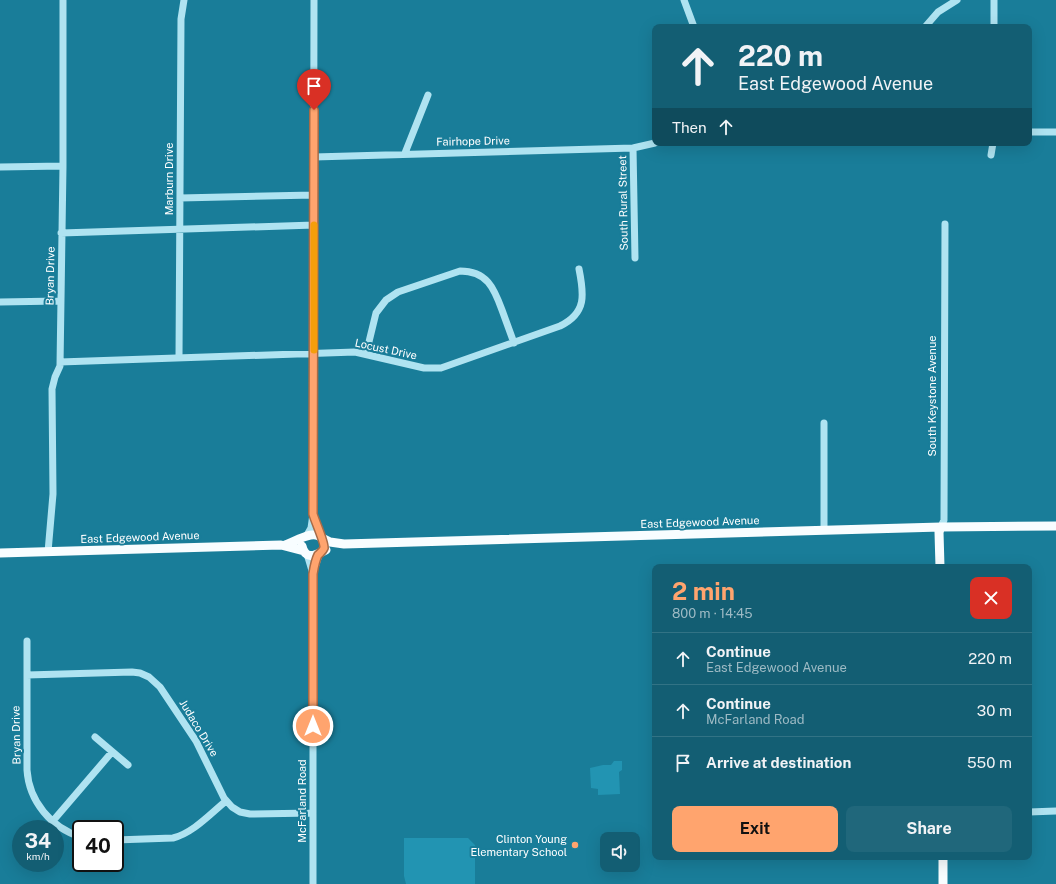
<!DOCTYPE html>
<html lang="en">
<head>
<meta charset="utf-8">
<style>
	body { margin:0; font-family:"Public Sans",sans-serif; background:#20677b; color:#f1f3f6; height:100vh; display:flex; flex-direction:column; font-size:15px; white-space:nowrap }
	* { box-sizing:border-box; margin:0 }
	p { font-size:13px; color:#9dbac4 }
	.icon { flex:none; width:22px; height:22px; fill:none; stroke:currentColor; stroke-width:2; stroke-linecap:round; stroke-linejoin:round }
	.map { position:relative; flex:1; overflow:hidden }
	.sheet { position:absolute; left:652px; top:564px; width:380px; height:296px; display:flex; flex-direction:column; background:#135e73; border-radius:8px; box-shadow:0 4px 16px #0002 }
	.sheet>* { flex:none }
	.guide { position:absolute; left:652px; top:24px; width:380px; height:122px; border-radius:8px; box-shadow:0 4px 16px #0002; background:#135e73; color:#f1f3f6; overflow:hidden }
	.tools { position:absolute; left:600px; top:832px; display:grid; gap:8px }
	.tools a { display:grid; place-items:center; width:40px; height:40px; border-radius:8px; background:#135e73; box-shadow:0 4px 16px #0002; font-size:20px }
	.speed { position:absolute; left:12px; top:820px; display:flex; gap:8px; font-size:20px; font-weight:700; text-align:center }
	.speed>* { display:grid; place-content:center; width:52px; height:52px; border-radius:50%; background:#135e73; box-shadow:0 4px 16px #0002; line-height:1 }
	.speed small { font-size:10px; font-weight:400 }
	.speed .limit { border:2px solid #111; border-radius:6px; background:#fff; color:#111 }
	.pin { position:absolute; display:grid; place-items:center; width:34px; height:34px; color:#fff; margin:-41px -17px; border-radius:50% 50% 50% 0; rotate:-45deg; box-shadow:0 0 4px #0007 }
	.pin .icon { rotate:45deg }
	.me { position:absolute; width:44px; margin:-22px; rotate:0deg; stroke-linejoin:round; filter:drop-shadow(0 0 3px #0008) }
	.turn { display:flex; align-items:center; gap:14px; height:84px; padding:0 20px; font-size:18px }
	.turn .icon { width:52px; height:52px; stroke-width:2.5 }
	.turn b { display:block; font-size:28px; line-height:34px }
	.then { display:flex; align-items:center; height:38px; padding:0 20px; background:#0003; gap:8px; font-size:15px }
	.round { display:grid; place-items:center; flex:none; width:42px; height:42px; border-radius:8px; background:#20677b }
	.head { display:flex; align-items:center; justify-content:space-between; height:68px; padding:0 20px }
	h1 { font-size:24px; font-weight:700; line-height:30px; color:#ffa46e }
	.primary-button { display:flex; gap:8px; margin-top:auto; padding:8px 20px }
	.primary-button a { flex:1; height:46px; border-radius:8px; background:#ffa46e; color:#111; font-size:16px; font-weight:700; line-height:46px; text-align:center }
	.primary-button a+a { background:#20677b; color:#f1f3f6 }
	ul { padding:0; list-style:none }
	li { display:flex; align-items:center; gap:12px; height:52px; padding:0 20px; border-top:1px solid #327385 }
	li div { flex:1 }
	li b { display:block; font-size:15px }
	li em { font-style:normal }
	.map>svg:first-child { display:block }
	.green { fill:#2294b2 }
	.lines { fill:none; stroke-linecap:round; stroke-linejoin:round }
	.minor { stroke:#afe3f1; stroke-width:7 }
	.major { stroke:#f8fdff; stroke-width:9 }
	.route-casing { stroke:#a66b48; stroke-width:10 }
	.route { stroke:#ffa46e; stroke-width:7 }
	.slow { stroke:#f59e0b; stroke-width:7 }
	.poi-dot { fill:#ffa46e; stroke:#197d99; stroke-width:1.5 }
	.labels { text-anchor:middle; stroke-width:4; stroke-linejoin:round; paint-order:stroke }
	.street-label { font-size:11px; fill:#fff; stroke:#197d99 }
	.poi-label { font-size:11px; fill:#fff; stroke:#197d99; text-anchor:end }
</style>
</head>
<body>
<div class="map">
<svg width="1056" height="884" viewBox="0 0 1056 884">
	<rect width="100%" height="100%" fill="#197d99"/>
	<path class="green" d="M614 761H622V770L619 772 620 794 598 795V789L591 788 590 768 603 765H611Z
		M404 838H468L475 845V884H406L404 876Z"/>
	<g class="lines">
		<path class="minor" d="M684 0 694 27
			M925 27 938 12 957 0
			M994 27V0
			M1029 132H1056
			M633 148 635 258
			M405 153 428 95
			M991 155 993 143
			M314 157 633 148 655 143
			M0 167 63 166
			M180 198 314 195
			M61 233 314 225
			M0 302 60 301
			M366 354 376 313 386 300 398 292 460 271C487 271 494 288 502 310 506 321 510 332 514 343
			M179 358 181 19 184 0
			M60 362 355 352 424 368H441L560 326C587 313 584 294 579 269
			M314 516 320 536
			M941 527 944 520 945 224
			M824 530V423
			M307 535 311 528 313 514 314 0
			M48 552 53 494 52 389 55 377 60 366 63 166V0
			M307 554 313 574
			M27 641V770C29 801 51 828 81 837
			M27 675 132 672 140 673 149 677 160 687 196 741 224 798 232 807 240 812 250 814 313 813
			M95 737 128 765
			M1029 812 1056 811
			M46 829 112 752
			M115 840 173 838C193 833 210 814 226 801
			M313 884V574L319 555"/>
		<path class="major" d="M322 538 330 542 344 544 941 527 1056 526
			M285 545C295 542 316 527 323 540 325 544 324 548 322 552
			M302 546C306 562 317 554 326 550
			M0 553 281 545 304 551
			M940 567 939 532 941 527
			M943 884V857"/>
	</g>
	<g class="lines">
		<g class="route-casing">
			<path id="route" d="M313 726V574C314 568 315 561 318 555 320 553 323 551 324 548 325 543 315 521 313 514L314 110"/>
		</g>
		<use href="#route" class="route"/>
		<path class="slow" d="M314 350V225"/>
	</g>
	<circle class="poi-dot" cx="575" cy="845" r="4"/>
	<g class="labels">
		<g class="street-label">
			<text transform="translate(473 141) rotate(-1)" y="4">Fairhope Drive</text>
			<text transform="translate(169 179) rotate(-90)" y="4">Marburn Drive</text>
			<text transform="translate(623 203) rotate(-91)" y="4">South Rural Street</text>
			<text transform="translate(50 276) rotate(-89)" y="4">Bryan Drive</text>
			<text transform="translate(386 349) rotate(12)" y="4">Locust Drive</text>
			<text transform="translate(932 396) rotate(-90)" y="4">South Keystone Avenue</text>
			<text transform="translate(700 522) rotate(-2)" y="4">East Edgewood Avenue</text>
			<text transform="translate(140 537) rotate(-2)" y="4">East Edgewood Avenue</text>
			<text transform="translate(199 728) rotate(59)" y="4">Judaco Drive</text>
			<text transform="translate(16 735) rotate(-91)" y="4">Bryan Drive</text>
			<text transform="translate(302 801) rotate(-90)" y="4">McFarland Road</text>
		</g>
		<g class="poi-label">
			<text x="567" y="843">Clinton Young<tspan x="567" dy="13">Elementary School</tspan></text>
		</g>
	</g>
</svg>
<div class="tools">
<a><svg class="icon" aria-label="sound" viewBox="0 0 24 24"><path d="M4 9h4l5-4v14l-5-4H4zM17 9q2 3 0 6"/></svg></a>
</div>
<div class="speed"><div>34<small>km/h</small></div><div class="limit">40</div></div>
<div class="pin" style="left:314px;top:110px;background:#d93025"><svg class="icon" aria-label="arrive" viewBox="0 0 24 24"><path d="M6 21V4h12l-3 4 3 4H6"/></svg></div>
<svg class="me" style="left:313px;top:726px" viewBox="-20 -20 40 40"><circle r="17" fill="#ffa46e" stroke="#fff" stroke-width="3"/><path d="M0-11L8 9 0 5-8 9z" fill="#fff"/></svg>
<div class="guide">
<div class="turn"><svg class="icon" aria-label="ahead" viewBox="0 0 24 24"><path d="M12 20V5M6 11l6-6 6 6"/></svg><div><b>220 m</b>East Edgewood Avenue</div></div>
<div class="then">Then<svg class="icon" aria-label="ahead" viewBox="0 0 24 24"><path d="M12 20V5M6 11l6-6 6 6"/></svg></div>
</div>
<section class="sheet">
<div class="head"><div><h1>2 min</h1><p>800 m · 14:45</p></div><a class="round" style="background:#d93025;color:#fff"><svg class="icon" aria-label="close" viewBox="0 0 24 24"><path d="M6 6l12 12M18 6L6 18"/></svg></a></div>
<ul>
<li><svg class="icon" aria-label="ahead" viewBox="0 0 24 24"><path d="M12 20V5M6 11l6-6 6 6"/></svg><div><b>Continue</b><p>East Edgewood Avenue</p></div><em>220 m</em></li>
<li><svg class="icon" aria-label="ahead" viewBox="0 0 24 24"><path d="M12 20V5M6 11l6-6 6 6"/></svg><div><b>Continue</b><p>McFarland Road</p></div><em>30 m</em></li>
<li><svg class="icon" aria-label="arrive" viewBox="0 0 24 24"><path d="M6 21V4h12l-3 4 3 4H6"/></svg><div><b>Arrive at destination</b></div><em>550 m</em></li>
</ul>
<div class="primary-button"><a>Exit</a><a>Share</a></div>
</section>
</div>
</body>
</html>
